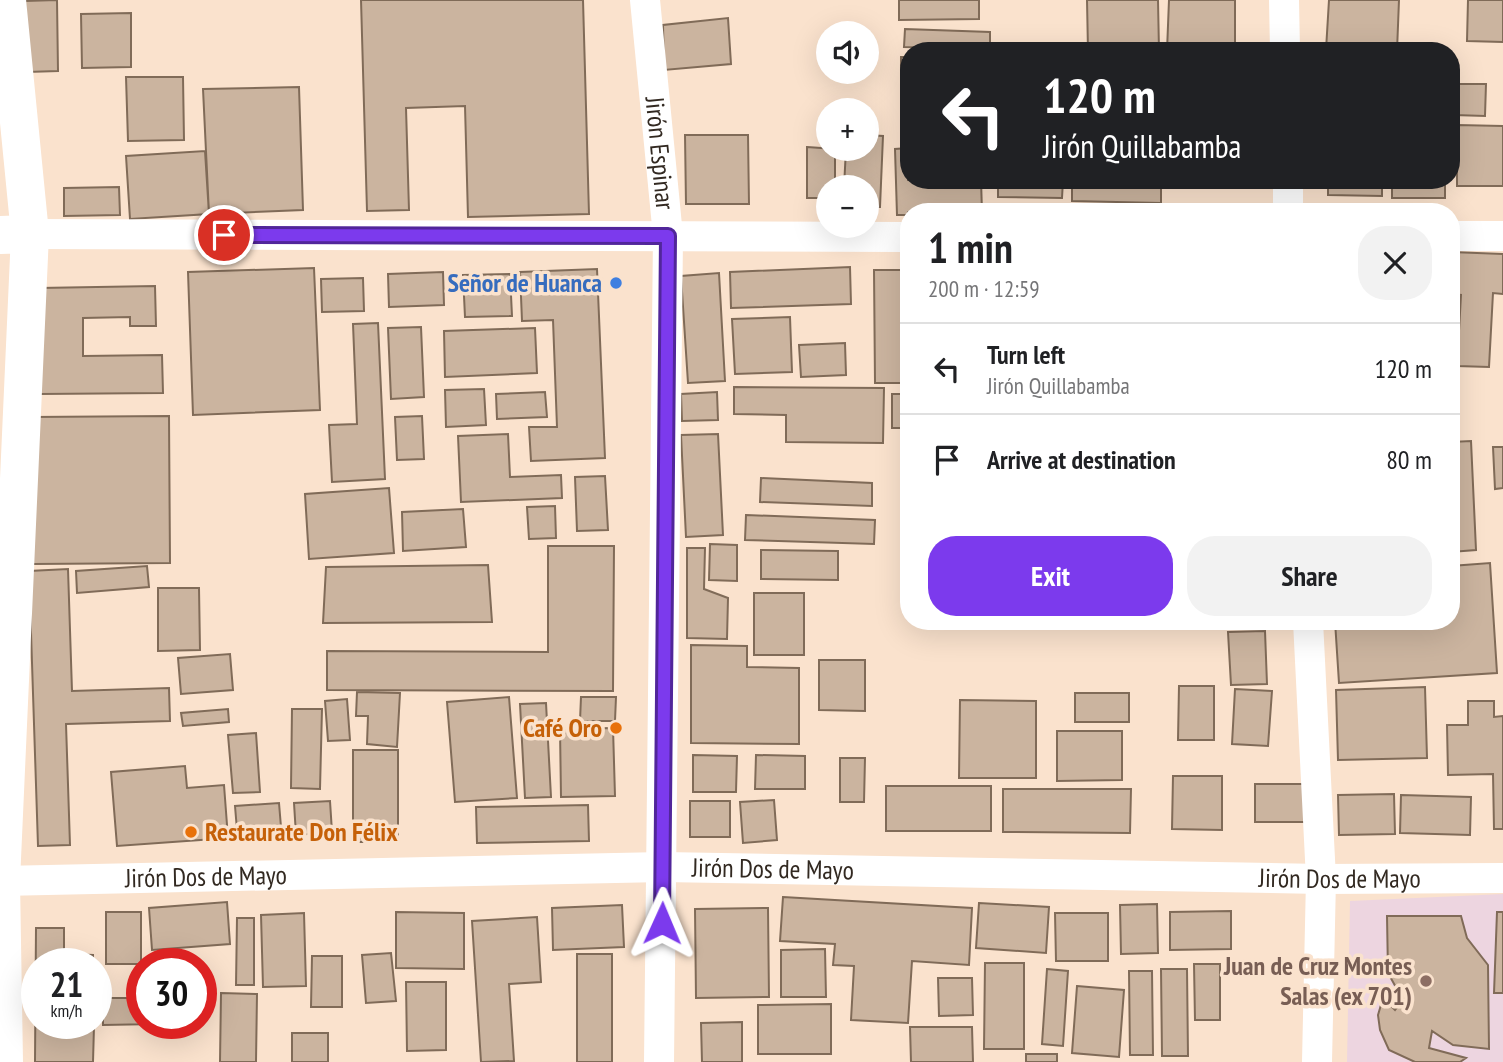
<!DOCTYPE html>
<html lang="en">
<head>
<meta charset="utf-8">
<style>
	body { margin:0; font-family:"PT Sans Narrow",sans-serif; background:#f2f2f2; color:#202124; height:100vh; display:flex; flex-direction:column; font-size:26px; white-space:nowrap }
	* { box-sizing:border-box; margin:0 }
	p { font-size:23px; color:#757577 }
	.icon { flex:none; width:38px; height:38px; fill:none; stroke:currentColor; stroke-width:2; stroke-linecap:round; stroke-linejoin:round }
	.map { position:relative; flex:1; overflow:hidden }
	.side { position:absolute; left:900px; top:203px; width:560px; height:427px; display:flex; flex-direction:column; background:#fff; border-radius:28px; box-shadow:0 7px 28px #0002 }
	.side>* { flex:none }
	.hud { position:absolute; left:900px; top:42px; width:560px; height:147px; border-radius:28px; box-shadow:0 7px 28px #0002; background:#202124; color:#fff; overflow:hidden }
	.buttons { position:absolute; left:816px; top:21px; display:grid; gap:14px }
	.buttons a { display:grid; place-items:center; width:63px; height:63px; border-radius:50%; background:#fff; box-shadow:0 7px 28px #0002; font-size:35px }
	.speed { position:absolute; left:21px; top:948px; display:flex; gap:14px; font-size:35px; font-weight:700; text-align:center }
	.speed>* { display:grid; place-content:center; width:91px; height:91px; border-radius:50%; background:#fff; box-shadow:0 7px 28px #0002; line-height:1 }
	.speed small { font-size:18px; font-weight:400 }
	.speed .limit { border:10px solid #d22; background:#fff; color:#111 }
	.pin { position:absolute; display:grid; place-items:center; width:60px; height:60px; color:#fff; margin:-30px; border:4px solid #fff; border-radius:50%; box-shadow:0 2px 7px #0007 }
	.me { position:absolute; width:77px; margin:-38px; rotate:1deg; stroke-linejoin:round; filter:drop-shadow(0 0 5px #0008) }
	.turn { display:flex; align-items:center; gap:24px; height:147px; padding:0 28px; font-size:32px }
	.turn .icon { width:91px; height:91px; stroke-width:2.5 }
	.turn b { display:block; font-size:49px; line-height:60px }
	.round { display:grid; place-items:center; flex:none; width:74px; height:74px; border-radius:28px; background:#f2f2f2 }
	.summary { display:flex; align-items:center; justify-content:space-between; height:119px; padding:0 28px }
	h1 { font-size:42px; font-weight:600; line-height:52px }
	.action { display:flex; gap:14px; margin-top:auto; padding:14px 28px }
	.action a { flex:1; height:80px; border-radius:28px; background:#7c3aed; color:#fff; font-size:28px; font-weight:600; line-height:80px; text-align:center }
	.action a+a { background:#f2f2f2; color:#202124 }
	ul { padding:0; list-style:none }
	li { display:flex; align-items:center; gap:21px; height:91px; padding:0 28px; border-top:2px solid #e0e0e0 }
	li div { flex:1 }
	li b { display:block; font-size:26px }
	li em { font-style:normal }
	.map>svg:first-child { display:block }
	.education { fill:#edd5e0 }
	.building { fill:#cbb49f; stroke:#806b58; stroke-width:2 }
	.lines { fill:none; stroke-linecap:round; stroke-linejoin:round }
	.street { stroke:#fff; stroke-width:30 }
	.primary { stroke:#fff; stroke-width:38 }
	.highway { stroke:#fff; stroke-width:38 }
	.route-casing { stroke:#51269a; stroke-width:18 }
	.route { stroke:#7c3aed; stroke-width:12 }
	.shop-dot { fill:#3f7fe0; stroke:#fae2cd; stroke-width:2.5 }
	.food-dot { fill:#e8710a; stroke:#fae2cd; stroke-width:2.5 }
	.education-dot { fill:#8d6e63; stroke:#fae2cd; stroke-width:2.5 }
	.labels { text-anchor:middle; stroke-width:7; stroke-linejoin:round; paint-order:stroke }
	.street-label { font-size:26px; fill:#322921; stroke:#fae2cd }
	.shop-label { font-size:26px; font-weight:bold; fill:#366cbe; stroke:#fae2cd; text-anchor:end }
	.food-label { font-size:26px; font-weight:bold; fill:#c56008; stroke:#fae2cd; text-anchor:end }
	.education-label { font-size:26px; font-weight:bold; fill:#785e54; stroke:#fae2cd; text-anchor:end }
</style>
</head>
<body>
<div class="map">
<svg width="1503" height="1062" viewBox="0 0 1503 1062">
	<rect width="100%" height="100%" fill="#fae2cd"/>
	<path class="education" d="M1503 894V1062H1347L1350 901Z"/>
	<path class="building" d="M57 0 58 71 27 72 25 1Z
		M361 0H583L589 214 468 217 465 106 406 108 409 210 367 211Z
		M899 0H979V19L899 20Z
		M1087 0H1158L1159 51H1088Z
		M1169 0H1235V51H1167Z
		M1329 0H1399L1397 51 1326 50Z
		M1468 0H1503V42L1467 41Z
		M131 13V67L82 68 81 14Z
		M728 18 731 64 664 70 663 25Z
		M905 29 990 32V49L904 47Z
		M901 57H908V139H901Z
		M126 77H183L184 140 128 141Z
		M1454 84H1486L1485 116 1454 115Z
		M299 87 303 210 209 214 203 89Z
		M1457 125 1503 126V186H1457Z
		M685 135H748L749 204H686Z
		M866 135 883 136 880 207H866V187H844L846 149H866Z
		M807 147 835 149V187H828V198H807Z
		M908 148V180H981L982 212H908V215H897L895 149Z
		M205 151 209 214 130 219 126 156Z
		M998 180H1063L1062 198 998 197Z
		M1072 180H1161V203L1072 201Z
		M1328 180H1382V196L1328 195Z
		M1392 180H1445V198H1392Z
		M119 187 120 215 64 216V188Z
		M1451 252 1503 254V294L1493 293 1489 367 1457 366 1461 295 1451 294Z
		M850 267 851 304 731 308 730 272Z
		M314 268 320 410 193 415 188 272Z
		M597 269 605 458 531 461 529 427H557L553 320 522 321 520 272Z
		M874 270H908V383H875Z
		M443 272 444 305 389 307 388 274Z
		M719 273 725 381 688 383 681 276Z
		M510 274 512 316 465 317 463 275Z
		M363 278 364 311 322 312 321 279Z
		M155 286 156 326H130V317L83 318V356L162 355 163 393 40 394 39 288Z
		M790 317 792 372 735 374 732 319Z
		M378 323 385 479 332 482 329 425 357 424 353 324Z
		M421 327 424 397 391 399 388 328Z
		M535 328 537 373 445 377 444 331Z
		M845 343 846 375 801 377 799 345Z
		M734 387 884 388 883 443 786 442V415L734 414Z
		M484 389 486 425 446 427 445 390Z
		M545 392 547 417 497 419 496 394Z
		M717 392 718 420 682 421 681 394Z
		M892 394H908V428H892Z
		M169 416 170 563 33 564 31 417Z
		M422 416 424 459 397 460 395 417Z
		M508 434 510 477 561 475 562 498 461 502 458 436Z
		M718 434 723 535 686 537 681 435Z
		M1471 441 1476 550 1451 552V442Z
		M1493 447H1503V488L1495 489Z
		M605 476 608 530 577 531 575 477Z
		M761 478 872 483V506L760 502Z
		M389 488 394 553 309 559 305 494Z
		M555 506 556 538 529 539 527 507Z
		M463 509 466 547 403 551 402 512Z
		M746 515 875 520 874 544 745 540Z
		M710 544 737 545V581L709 580Z
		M548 546H614L613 691 327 690V651L548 652Z
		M687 548H705L704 589 728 598 727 639 687 638Z
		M761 550 838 551V580L761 579Z
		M1490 563 1497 673 1339 683 1335 621H1451V566Z
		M488 565 492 622 323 623 326 567Z
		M147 566 149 587 77 593 76 571Z
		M68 569 72 691 169 688 170 721 66 724 70 845 38 846 29 571Z
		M158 588H199L200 650 158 651Z
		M754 593H804V655H754Z
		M1066 621H1103V625H1066Z
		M1265 631 1267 684 1231 685 1228 632Z
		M691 645 747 646V667L799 668V744L691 743Z
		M230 654 233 690 181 694 178 658Z
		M819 660H865V711L819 710Z
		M1179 686H1214V740H1178Z
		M1425 687 1427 758 1338 760 1336 690Z
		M1235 689 1272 691 1268 746 1232 744Z
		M357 692 400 693 397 747 367 744 368 716H356Z
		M1075 693H1129V722H1075Z
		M509 697 517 798 455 802 447 702Z
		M581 697H616L615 721H580Z
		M347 699 350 740 328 741 325 701Z
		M960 700 1036 701V778H959Z
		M1468 701H1494V717L1503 716V829H1494L1493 774 1448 775 1447 725H1468Z
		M546 703 551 797 525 798 520 704Z
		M228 709 229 722 183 726 181 713Z
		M292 709H322L320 789 291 788Z
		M613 728 615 796 561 797 560 729Z
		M1057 731H1122V780L1057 781Z
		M256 733 260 792 233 793 228 735Z
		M353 750H398V842H353Z
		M693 755 737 756 736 792H693Z
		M756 755 805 756V789H755Z
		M840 758H865L864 802H840Z
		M185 766 187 788 224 785 228 838 117 846 111 772Z
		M1173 776H1222V830L1172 829Z
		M1255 784H1311V822H1255Z
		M886 786H991V831H886Z
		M1003 789H1131L1130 833 1003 832Z
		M1394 794 1395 834 1339 835 1338 795Z
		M1401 795 1471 797 1470 835 1400 833Z
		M774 800 777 840 743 843 740 802Z
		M330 801 332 832 296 835 294 803Z
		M690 801H730V837H690Z
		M279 803 282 839 238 842 235 806Z
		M588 805 589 841 477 843 476 807Z
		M783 897 972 908 969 965 912 961 908 1023 851 1020 854 966 833 965 835 944 780 941Z
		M227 902 230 944 152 950 149 908Z
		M979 903 1049 907 1046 953 976 948Z
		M1157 904 1158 953 1121 954 1120 905Z
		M622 905 624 947 553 950 552 908Z
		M768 908 769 997 696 998 695 909Z
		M1231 911V949L1170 950V912Z
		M106 912H141V964H106Z
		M396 912 464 913V969L396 968Z
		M1497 912H1503V993H1494Z
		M304 913 306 986 263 987 261 915Z
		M1055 913H1108V961H1056Z
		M1387 916H1461L1467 938 1488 965 1489 1049 1453 1045 1432 1031 1429 1048 1466 1058 1460 1062H1415L1389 1050 1380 1030 1378 1015 1383 998 1395 1010 1403 1000 1388 973Z
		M537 917 541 982 509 984 514 1061 481 1062 472 921Z
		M237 918H254V985H236Z
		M36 928H64V954L93 955V964H37V1024L94 1026 93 1062H35Z
		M825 949 826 997H781V950Z
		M391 953 396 1001 366 1003 362 955Z
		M577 954H612V1062H577Z
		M312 956H342V1007H311Z
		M985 963H1024V1049H984Z
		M1194 964H1220V1020H1195Z
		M1047 969 1068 971 1063 1046 1042 1044Z
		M1161 969H1187L1188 1056H1162Z
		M1129 971H1152L1153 1055H1130Z
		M938 978H972L973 1015 939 1016Z
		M406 982H446V1050L407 1051Z
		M1077 986 1124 990 1119 1057 1072 1053Z
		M221 993 257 994 256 1062H220Z
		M103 998H142V1024H156L103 1025Z
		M831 1004V1054H758V1005Z
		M742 1022V1062H702L701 1023Z
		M910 1027H972L973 1062H911Z
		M292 1033H328V1062H292Z
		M1026 1054H1057V1062H1026Z"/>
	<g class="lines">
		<g class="street">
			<path id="s1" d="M645 0 668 236 659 1062"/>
			<path d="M1284 0 1285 51"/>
			<path d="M1288 180V212"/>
			<path d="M30 234 908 237"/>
			<path d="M1451 236H1503"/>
			<path d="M1308 621 1321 879 1317 1062"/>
			<path id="s2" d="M1 881 663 867 1321 879 1503 878"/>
		</g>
		<path class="primary" d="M7 0 30 234"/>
		<path class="highway" d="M0 235 30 234 1 881 4 1062"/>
	</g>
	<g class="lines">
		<g class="route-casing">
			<path id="route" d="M224 235 668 236 662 923"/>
		</g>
		<use href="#route" class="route"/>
	</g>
	<circle class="shop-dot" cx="616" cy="283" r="7"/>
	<g class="food-dot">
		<circle cx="616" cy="728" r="7"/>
		<circle cx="191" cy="832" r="7"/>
	</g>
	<circle class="education-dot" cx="1426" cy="981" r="7"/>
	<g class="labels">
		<g class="street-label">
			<text dy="9" stroke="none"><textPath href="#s1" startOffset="154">Jirón Espinar</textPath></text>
			<text dy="9" stroke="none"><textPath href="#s2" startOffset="772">Jirón Dos de Mayo</textPath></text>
			<text dy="9" stroke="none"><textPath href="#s2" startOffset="205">Jirón Dos de Mayo</textPath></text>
			<text dy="9" stroke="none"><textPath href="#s2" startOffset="1339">Jirón Dos de Mayo</textPath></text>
		</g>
		<g class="shop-label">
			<text x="602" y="292">Señor de Huanca</text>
		</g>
		<g class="food-label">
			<text x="602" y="737">Café Oro</text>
			<text x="205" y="841" text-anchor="start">Restaurate Don Félix</text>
		</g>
		<g class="education-label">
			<text x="1412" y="975">Juan de Cruz Montes<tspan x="1412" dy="30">Salas (ex 701)</tspan></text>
		</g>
	</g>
</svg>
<div class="buttons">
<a><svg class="icon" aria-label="sound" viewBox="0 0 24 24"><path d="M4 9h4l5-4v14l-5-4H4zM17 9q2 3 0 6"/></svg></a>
<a>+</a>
<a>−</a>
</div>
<div class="speed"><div>21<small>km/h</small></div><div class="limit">30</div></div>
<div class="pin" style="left:224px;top:235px;background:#d93025"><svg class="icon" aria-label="arrive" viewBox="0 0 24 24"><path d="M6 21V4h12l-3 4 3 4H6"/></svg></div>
<svg class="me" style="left:662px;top:923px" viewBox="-20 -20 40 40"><path d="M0-17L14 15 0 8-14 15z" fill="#7c3aed" stroke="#fff" stroke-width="4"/></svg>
<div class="hud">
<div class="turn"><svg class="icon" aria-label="left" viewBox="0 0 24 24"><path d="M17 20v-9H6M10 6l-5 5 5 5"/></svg><div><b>120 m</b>Jirón Quillabamba</div></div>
</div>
<section class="side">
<div class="summary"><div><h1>1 min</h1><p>200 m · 12:59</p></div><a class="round"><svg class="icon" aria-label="close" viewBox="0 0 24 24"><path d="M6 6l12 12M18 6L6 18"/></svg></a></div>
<ul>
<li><svg class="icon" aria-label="left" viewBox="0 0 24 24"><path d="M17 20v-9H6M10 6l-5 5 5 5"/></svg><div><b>Turn left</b><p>Jirón Quillabamba</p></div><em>120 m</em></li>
<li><svg class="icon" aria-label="arrive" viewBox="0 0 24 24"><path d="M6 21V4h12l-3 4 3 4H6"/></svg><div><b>Arrive at destination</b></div><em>80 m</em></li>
</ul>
<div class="action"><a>Exit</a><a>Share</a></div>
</section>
</div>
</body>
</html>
